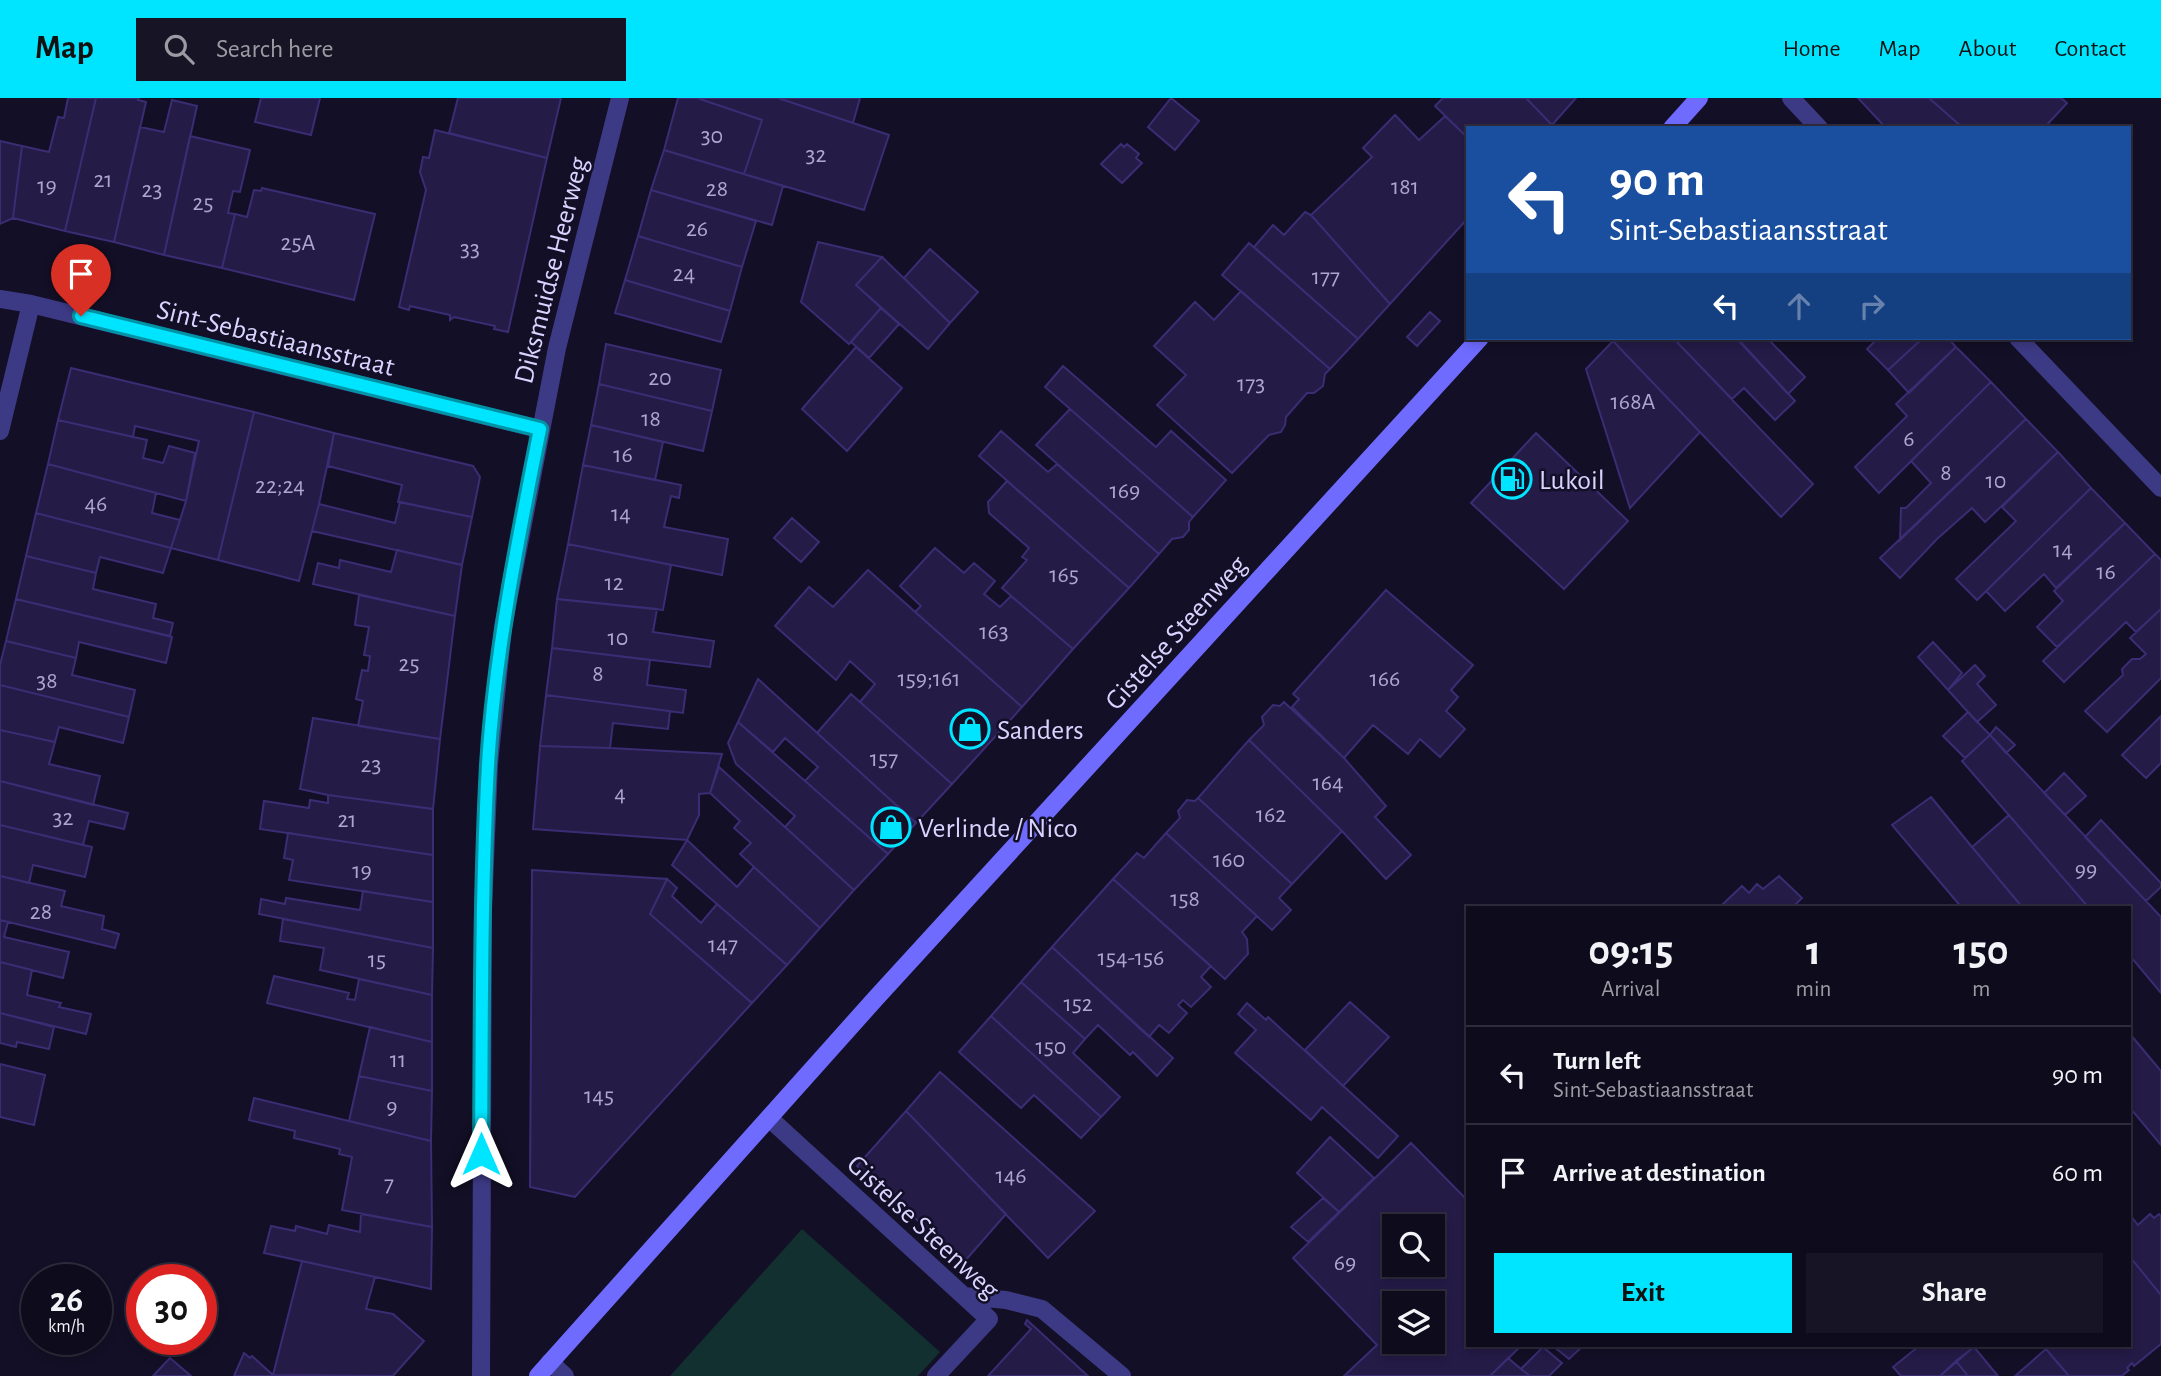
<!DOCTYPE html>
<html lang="en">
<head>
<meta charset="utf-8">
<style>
	body { margin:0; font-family:"Alegreya Sans",sans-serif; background:#171425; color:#f1f3f6; height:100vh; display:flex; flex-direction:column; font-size:26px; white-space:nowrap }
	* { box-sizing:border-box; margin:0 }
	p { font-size:23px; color:#9b9ba3 }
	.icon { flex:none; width:38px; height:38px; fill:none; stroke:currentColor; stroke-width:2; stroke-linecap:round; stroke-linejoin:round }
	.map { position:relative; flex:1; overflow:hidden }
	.sheet { position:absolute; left:1466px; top:808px; width:665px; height:441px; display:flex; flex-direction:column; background:#0e0b1c; border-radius:0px; box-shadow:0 4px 10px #0003,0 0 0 2px #2e2b3b }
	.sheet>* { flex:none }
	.banner { position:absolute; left:1466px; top:28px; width:665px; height:214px; border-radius:0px; box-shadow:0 4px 10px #0003,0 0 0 2px #2e2b3b; background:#1a4fa0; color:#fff; overflow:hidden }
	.buttons { position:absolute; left:1382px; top:1116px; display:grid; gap:14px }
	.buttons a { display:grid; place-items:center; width:63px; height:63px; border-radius:0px; background:#0e0b1c; box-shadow:0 4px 10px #0003,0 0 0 2px #2e2b3b; font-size:35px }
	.speed { position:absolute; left:21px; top:1166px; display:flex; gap:14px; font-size:35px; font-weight:700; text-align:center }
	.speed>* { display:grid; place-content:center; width:91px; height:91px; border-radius:50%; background:#0e0b1c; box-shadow:0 4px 10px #0003,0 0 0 2px #2e2b3b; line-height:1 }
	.speed small { font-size:18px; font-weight:400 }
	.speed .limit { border:10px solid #d22; background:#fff; color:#111 }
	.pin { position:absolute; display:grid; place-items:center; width:60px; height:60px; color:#fff; margin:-72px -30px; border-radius:50% 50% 50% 0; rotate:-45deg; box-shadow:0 0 7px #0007 }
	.pin .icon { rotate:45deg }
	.me { position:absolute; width:77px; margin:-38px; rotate:0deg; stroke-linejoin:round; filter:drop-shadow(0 0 5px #0008) }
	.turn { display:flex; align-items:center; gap:24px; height:147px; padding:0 28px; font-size:32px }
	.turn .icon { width:91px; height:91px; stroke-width:2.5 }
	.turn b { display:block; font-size:49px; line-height:60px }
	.lanes { display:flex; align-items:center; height:66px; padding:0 28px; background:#0003; justify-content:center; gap:35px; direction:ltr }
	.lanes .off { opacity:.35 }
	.eta { display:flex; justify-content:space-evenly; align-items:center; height:119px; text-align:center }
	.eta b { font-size:42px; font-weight:600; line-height:49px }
	.action { display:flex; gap:14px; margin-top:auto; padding:14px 28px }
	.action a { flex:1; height:80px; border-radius:0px; background:#00e5ff; color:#111; font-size:28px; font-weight:600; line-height:80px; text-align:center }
	.action a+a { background:#171425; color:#f1f3f6 }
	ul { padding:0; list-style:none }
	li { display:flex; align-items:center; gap:21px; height:98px; padding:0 28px; border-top:2px solid #2e2b3b }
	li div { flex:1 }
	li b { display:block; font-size:26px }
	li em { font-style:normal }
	header { display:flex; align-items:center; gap:42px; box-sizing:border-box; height:98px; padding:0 35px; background:#00e5ff; color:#111 }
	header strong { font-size:33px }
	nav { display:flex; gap:38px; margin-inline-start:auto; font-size:24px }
	.search { width:490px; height:63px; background:#171425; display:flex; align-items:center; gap:18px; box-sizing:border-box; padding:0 24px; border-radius:0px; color:#9b9ba3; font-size:26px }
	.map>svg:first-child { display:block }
	.green { fill:#12302f }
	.building { fill:#241b47; stroke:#3b2d73; stroke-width:2; fill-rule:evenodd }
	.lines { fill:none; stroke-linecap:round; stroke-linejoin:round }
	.lane { stroke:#3d3a85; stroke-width:18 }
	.street { stroke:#3d3a85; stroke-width:18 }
	.secondary { stroke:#6f6bff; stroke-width:18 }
	.route-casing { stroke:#0095a6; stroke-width:18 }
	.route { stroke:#00e5ff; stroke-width:12 }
	.labels { text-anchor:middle; stroke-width:5; stroke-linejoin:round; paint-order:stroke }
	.number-label { font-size:24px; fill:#aca6d1 }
	.street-label { font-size:28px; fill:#d9d4ff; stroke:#130f26 }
	.poi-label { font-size:28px; fill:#d9d4ff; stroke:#130f26; text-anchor:start }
</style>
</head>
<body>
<header>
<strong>Map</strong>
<div class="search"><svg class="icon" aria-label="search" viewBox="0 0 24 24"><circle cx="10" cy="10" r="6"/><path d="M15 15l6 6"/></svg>Search here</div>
<nav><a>Home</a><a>Map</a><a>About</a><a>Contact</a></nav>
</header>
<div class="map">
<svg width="2161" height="1278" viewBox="0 0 2161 1278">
	<rect width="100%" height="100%" fill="#130f26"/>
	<path class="green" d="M802 1131 940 1254 918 1278H670Z"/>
	<path class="building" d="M68 0H96L65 133 13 120 22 48 49 54 58 19 64 20Z
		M96 0H139L138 2 146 4 114 144 65 133Z
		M261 0H320L311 37 255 24Z
		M458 0H561L547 60 449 35Z
		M678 0H697L762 22 744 76 664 52Z
		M697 0H778L889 37 864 112 744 76 762 22Z
		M778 0H860L853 25Z
		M1171 0 1199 23 1175 52 1148 29Z
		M1443 0H1526L1552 27 1550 30H1468V40L1435 8Z
		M1526 0H1576L1552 27Z
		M1858 0H1929L1963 30H1886Z
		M1929 0H2061L2067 5 2044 30H1963Z
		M172 2 197 8 164 157 114 144 140 29 164 34Z
		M1395 17 1419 42 1445 18 1468 40V120L1390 206 1311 117 1372 59 1363 50Z
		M435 32 547 60 508 234 494 231 495 228 454 219 450 222V217L410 208 409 212 399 209 426 92 420 74 423 59 429 60Z
		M190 38 250 52 240 94 233 93 228 115 235 116 222 170 164 157Z
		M0 43 22 48 13 120 0 126Z
		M1121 46 1124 49 1127 46 1139 56 1136 60 1142 65 1122 85 1101 66Z
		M664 52 783 88 772 127 651 92Z
		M262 90 375 116 354 202 222 170 235 116 247 119 254 92 261 93Z
		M651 92 756 123 742 169 638 138Z
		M1305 114 1311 117 1390 206 1358 241 1254 149 1273 127 1284 137Z
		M638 138 742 169 730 213 625 182Z
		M818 144 882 159 856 187 881 210 849 246 801 204Z
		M1249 145 1358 241 1330 271 1222 177Z
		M930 151 978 194 950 225 904 180Z
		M882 159 950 225 928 251 856 187Z
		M625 182 730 213 721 244 615 215Z
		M1241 193 1330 271 1325 276 1323 288 1314 295H1307L1286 319 1285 327 1281 334 1269 337 1232 375 1157 307 1186 277 1154 248 1195 204 1214 222Z
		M881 210 899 226 869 260 851 244Z
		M1430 214 1440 223 1417 248 1407 239Z
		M1614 240H1673L1813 386 1781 419 1613 243Z
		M1673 240H1737L1795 303 1775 322 1744 290 1732 301Z
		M1736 240H1767L1805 279 1788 296Z
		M1878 240H1923L1888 272 1867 251Z
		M1923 240H1948L1956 249 1909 295 1888 272Z
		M1613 243 1700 334 1630 410 1586 271Z
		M606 246 721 272 712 313 599 286Z
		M856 249 902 290 847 353 802 311Z
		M1956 249 1991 284 1879 395 1855 369 1907 318 1896 306Z
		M1063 268 1156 349 1171 333 1226 382 1193 419 1045 289Z
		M71 270 254 314 218 462 171 450 186 403 199 343 135 328 133 339 58 322Z
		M1991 284 2026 321 1900 442 1901 410H1906L1931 385 1911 363Z
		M599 286 712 313 703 353 591 327Z
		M1070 311 1193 419 1189 424V432L1183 439 1172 441 1159 456 1036 347Z
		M254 314 334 335 319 406 299 483 218 462Z
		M2026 321 2058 354 1985 424 1972 410 1937 441 1900 480 1880 460Z
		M58 322 147 342 143 360 163 365 169 348 195 355 186 403 48 366Z
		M591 327 663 344 655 382 583 367Z
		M1001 333 1048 374 1057 366 1159 456 1129 490 979 358Z
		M334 335 473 368 480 379 472 419 398 404 402 387 328 368Z
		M1536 335 1628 423 1564 491 1471 405Z
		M2058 354 2091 390 1977 502 1956 481 2016 423 2002 409Z
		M48 366 156 395 152 415 180 422 171 450 36 415Z
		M583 367 681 387 679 400 671 398 664 429 728 441 722 477 568 446Z
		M1007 383 1129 490 1073 551 1002 490 1027 462 1022 459 1029 450 989 415 988 404Z
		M2091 390 2125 425 2056 490 2044 476 2005 513 1986 493Z
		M400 404 472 419 462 467 312 433 319 406 395 425Z
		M36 415 171 450 163 475 100 459 96 475 26 458Z
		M792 420 819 444 801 464 774 440Z
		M2125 425 2155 456 2057 549 2037 529 2063 503 2054 493Z
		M568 446 671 467 663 512 557 501Z
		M935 450 964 475 974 465 995 483 984 496 1000 509 1011 498 1073 551 1022 609 915 514 921 508 900 488Z
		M397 452 462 467 455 518 313 486 318 465 339 470 340 462 391 474Z
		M2155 456 2161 462V511L2136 534 2126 524 2064 584 2043 563Z
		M26 458 96 475 93 491 156 506 153 520 173 525 170 538 16 501Z
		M868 472 1022 609 952 686 860 604 875 586 850 563 836 582 775 528 809 489 833 509Z
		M1386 492 1473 567 1451 592 1458 599 1446 613 1465 631 1440 659 1420 641 1408 656 1373 627 1344 660 1292 609 1299 601 1293 596Z
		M359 497 455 518 440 641 358 628 363 603 356 601 362 572 368 573 370 558 364 557 369 529 355 527Z
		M16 501 172 539 166 565 79 544 76 560 6 543Z
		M557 501 657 511 653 534 714 543 710 569 552 550Z
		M2161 511V580L2107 634 2085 613 2123 577 2122 571 2132 561H2140L2146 556 2130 540Z
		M6 543 76 560 72 577 135 592 129 619 0 587V567Z
		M1933 544 1962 575 1948 592 1918 559Z
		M552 550 650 562 647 587 686 592 683 615 546 597Z
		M1975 567 1985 578 1977 586 1996 607 1977 624 1948 592Z
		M758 581 916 725 888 756 805 683 818 669 785 640 773 654 738 624Z
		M0 587 129 619 123 645 59 629 55 644 0 632Z
		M851 596 952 686 916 725 817 635Z
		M546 597 670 613 668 631 613 625 610 650 540 648Z
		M1284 604 1344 660 1386 708 1375 719 1411 757 1386 781 1342 733 1249 642 1264 627 1262 619 1273 607 1280 608Z
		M1968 614 1990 637 1965 660 1943 638Z
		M2161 618V665L2146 680 2122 657Z
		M313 620 440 641 433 711 328 697 300 691Z
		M738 624 888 756 854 792 785 729 795 718 736 666 728 645Z
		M1996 629 2015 647 2006 655 1990 637Z
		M0 632 55 644 49 666 100 678 93 707 0 683Z
		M1990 637 2161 819V895L2130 858V810H2089L1962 663Z
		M1249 642 1342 733 1292 786 1198 700Z
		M540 648 610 650 722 656 710 695 699 696V717L687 742 533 731Z
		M719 669 854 792 820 830 740 756 751 745 734 730 740 723 710 695Z
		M2064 675 2086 698 2065 717 2044 695Z
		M0 683 128 715 124 731 89 723 83 747 0 727Z
		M328 697 433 711V757L260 731 264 703 309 710 310 702 328 705Z
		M1931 699 1972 749 2023 810H1962L1892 727Z
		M1198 700 1292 786 1279 800 1291 812 1272 832 1166 735 1180 720 1178 713 1187 702 1195 703Z
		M2009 717 2089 810H2023L1972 749Z
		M2101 722 2161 785V789L2146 803 2085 739Z
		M0 727 92 749 85 779 33 767 29 785 0 778Z
		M288 735 433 757V804L289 782 293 762 284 760Z
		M1166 735 1257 818 1242 834 1247 841 1248 856 1225 881 1113 781 1137 755 1144 760Z
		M687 742 737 789 754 769 820 830 787 867 672 767Z
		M532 772 667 781 650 816 752 905 575 1099 530 1089Z
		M0 778 65 793 61 808 104 818 102 831 119 836 115 850 0 822Z
		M1779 778 1802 800 1792 810H1727L1723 806 1742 788 1749 795 1757 786 1763 791Z
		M667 781 677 790 672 798 701 825 717 806 787 867 752 905 650 816Z
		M1113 781 1211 868 1201 879 1211 889 1191 909 1183 902 1178 907 1187 915 1169 935 1159 927 1149 939 1052 849Z
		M363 793 433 804V850L259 816 261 801 285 806 286 800 360 812Z
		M283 821 433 850 432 897 320 872 324 850 280 843Z
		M0 822 8 824 4 839 69 854 63 880 0 864Z
		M1052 849 1173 960 1157 978 1133 954 1130 957 1098 927 1085 941 1021 884Z
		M0 864 32 872 27 897 61 905 59 909 91 916 86 936 0 915Z
		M274 878 349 895 347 901 355 902 359 881 432 897V944L267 905Z
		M1021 884 1085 941 1073 955 1120 999 1101 1019 991 918Z
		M1350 904 1389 939 1343 988 1305 952Z
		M1247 905 1266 922 1268 919 1398 1038 1378 1060 1322 1009 1311 1022 1235 955 1256 932 1238 916Z
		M0 915 54 929 49 951 17 944 16 949 0 945Z
		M991 918 1101 1019 1081 1040 1034 997 1021 1010 959 954Z
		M370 929 432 944V993L359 978Z
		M2130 936 2161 973V1047L2130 1010Z
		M0 966 45 977 34 1027 0 1019Z
		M940 974 1095 1113 1048 1160 906 1013Z
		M359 978 432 993 431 1043 349 1023Z
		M254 1000 431 1043 432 1129 342 1112 352 1059 339 1056 340 1051 294 1040 295 1033 249 1022Z
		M906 1013 1006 1116 964 1164 857 1068Z
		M1330 1039 1374 1080 1339 1114 1297 1075Z
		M1411 1045 1468 1103V1248H1521L1490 1278H1344L1377 1247 1293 1160ZM1395 1129H1433V1167H1395ZM1395 1206H1433V1244H1395Z
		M1323 1100 1339 1114 1308 1144 1291 1129Z
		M361 1116 432 1129 431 1191 264 1155 271 1128 295 1133 296 1128 327 1136 329 1127 360 1134Z
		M2150 1116 2154 1120 2159 1116 2161 1118V1197L2130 1159V1117L2138 1127Z
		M2130 1159 2161 1197V1246L2134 1268 2132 1265 2127 1270 2129 1272 2122 1278H2069L2043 1248H2130Z
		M302 1163 375 1179 366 1211 393 1216 424 1243 393 1278 273 1277Z
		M1027 1222 1088 1278H988L1031 1231 1025 1226Z
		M1553 1248H1583L1569 1261Z
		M1919 1248H1975L1940 1278H1901L1893 1269Z
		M1543 1249 1562 1265 1549 1278H1530L1521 1271Z
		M1974 1249 1998 1278H1968L1956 1263Z
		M2046 1251 2069 1278H2015Z
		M244 1255 250 1260 252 1258 273 1277 281 1278H234Z
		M170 1260 191 1278H153Z
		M1508 1260 1521 1271 1530 1278H1490Z
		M1956 1263 1968 1278H1940Z"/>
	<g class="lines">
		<path class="lane" d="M769 1020 989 1221 936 1278
			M964 1198 1006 1202 1042 1211 1122 1278
			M550 1264 565 1278"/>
		<path class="street" d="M1791 0 1819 30
			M0 201 31 206 539 331
			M2018 240 2161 390
			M0 333 31 206
			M481 1278 483 811 489 666 503 529 557 250 620 0"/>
		<path class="secondary" d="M1672 30 1699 0
			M538 1278 876 900 1480 240"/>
	</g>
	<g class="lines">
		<g class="route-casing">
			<path id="route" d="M81 218 540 331C518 442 495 554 488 667 481 797 482 926 481 1056"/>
		</g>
		<use href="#route" class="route"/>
	</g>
	<defs>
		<g id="fuel-ring" transform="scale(2.0125)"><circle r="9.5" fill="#130f26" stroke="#00e5ff" stroke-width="1.5"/><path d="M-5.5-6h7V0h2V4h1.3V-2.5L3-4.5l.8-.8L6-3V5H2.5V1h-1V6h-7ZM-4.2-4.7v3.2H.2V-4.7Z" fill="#00e5ff"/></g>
		<g id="shop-ring" transform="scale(2.0125)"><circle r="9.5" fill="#130f26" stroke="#00e5ff" stroke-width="1.5"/><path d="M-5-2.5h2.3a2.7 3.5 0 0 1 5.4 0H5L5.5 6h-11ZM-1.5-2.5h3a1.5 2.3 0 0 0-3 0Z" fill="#00e5ff"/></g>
	</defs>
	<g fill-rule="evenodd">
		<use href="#fuel-ring" x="1512" y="381"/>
		<use href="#shop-ring" x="970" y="631"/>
		<use href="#shop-ring" x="891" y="729"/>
	</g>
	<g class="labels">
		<g class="number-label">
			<text x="712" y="45">30</text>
			<text x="816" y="64">32</text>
			<text x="103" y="89">21</text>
			<text x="47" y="95">19</text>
			<text x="1405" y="96">181</text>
			<text x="717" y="98">28</text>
			<text x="152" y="99">23</text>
			<text x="203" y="112">25</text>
			<text x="697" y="138">26</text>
			<text x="298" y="152">25A</text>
			<text x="470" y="158">33</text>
			<text x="684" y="183">24</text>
			<text x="1326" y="186">177</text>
			<text x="660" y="287">20</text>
			<text x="1251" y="293">173</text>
			<text x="1633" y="311">168A</text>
			<text x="651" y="328">18</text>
			<text x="1909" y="348">6</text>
			<text x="623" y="364">16</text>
			<text x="1946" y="382">8</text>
			<text x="1996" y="390">10</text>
			<text x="280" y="395">22;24</text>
			<text x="1125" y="400">169</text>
			<text x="96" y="413">46</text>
			<text x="621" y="423">14</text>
			<text x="2063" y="459">14</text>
			<text x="2106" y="481">16</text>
			<text x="1064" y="484">165</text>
			<text x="614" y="492">12</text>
			<text x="994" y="541">163</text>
			<text x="618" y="547">10</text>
			<text x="409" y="573">25</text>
			<text x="598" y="583">8</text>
			<text x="929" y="588">159;161</text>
			<text x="1385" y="588">166</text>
			<text x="47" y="590">38</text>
			<text x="884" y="668">157</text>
			<text x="371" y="674">23</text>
			<text x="1328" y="692">164</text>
			<text x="620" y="703">4</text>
			<text x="1271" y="724">162</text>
			<text x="63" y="727">32</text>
			<text x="347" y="729">21</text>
			<text x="1229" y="769">160</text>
			<text x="2086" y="779">99</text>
			<text x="362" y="780">19</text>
			<text x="1185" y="808">158</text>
			<text x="41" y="821">28</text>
			<text x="723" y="854">147</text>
			<text x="1131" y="867">154-156</text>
			<text x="377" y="869">15</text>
			<text x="1078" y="913">152</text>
			<text x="1051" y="956">150</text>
			<text x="398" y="969">11</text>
			<text x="599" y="1005">145</text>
			<text x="392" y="1016">9</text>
			<text x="1011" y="1085">146</text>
			<text x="389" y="1093">7</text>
			<text x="1345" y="1172">69</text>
		</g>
		<g class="street-label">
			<text transform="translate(550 172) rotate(-76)" y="10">Diksmuidse Heerweg</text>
			<text transform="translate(276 239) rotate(14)" y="10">Sint-Sebastiaansstraat</text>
			<text transform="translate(1175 534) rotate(-48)" y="10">Gistelse Steenweg</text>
			<text transform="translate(924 1128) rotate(43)" y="10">Gistelse Steenweg</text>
		</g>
		<g class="poi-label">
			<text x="1539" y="391">Lukoil</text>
			<text x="997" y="641">Sanders</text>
			<text x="918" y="739">Verlinde / Nico</text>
		</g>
	</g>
</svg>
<div class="buttons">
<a><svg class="icon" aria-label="search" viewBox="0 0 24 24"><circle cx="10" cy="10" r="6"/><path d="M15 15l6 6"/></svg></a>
<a><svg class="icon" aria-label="layers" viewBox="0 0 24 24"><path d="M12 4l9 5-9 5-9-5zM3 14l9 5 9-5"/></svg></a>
</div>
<div class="speed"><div>26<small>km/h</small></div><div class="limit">30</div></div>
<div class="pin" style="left:81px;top:218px;background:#d93025"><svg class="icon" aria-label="arrive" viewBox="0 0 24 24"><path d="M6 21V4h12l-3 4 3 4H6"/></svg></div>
<svg class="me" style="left:481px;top:1056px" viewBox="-20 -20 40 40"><path d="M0-17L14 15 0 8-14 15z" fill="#00e5ff" stroke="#fff" stroke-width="4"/></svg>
<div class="banner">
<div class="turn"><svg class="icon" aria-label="left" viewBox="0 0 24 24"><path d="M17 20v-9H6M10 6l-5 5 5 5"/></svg><div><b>90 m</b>Sint-Sebastiaansstraat</div></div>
<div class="lanes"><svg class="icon" aria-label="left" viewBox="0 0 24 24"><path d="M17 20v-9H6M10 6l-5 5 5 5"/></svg><svg class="icon off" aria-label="ahead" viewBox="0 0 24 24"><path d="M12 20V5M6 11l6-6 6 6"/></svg><svg class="icon off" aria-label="right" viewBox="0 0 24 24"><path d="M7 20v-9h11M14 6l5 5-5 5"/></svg></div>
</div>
<section class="sheet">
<div class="eta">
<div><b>09:15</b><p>Arrival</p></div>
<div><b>1</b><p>min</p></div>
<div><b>150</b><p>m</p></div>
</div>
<ul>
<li><svg class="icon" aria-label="left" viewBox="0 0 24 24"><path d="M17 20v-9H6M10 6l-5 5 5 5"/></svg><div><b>Turn left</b><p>Sint-Sebastiaansstraat</p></div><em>90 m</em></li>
<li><svg class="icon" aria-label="arrive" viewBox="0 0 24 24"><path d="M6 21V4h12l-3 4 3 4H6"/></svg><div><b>Arrive at destination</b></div><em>60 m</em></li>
</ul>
<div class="action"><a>Exit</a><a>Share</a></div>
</section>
</div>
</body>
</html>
